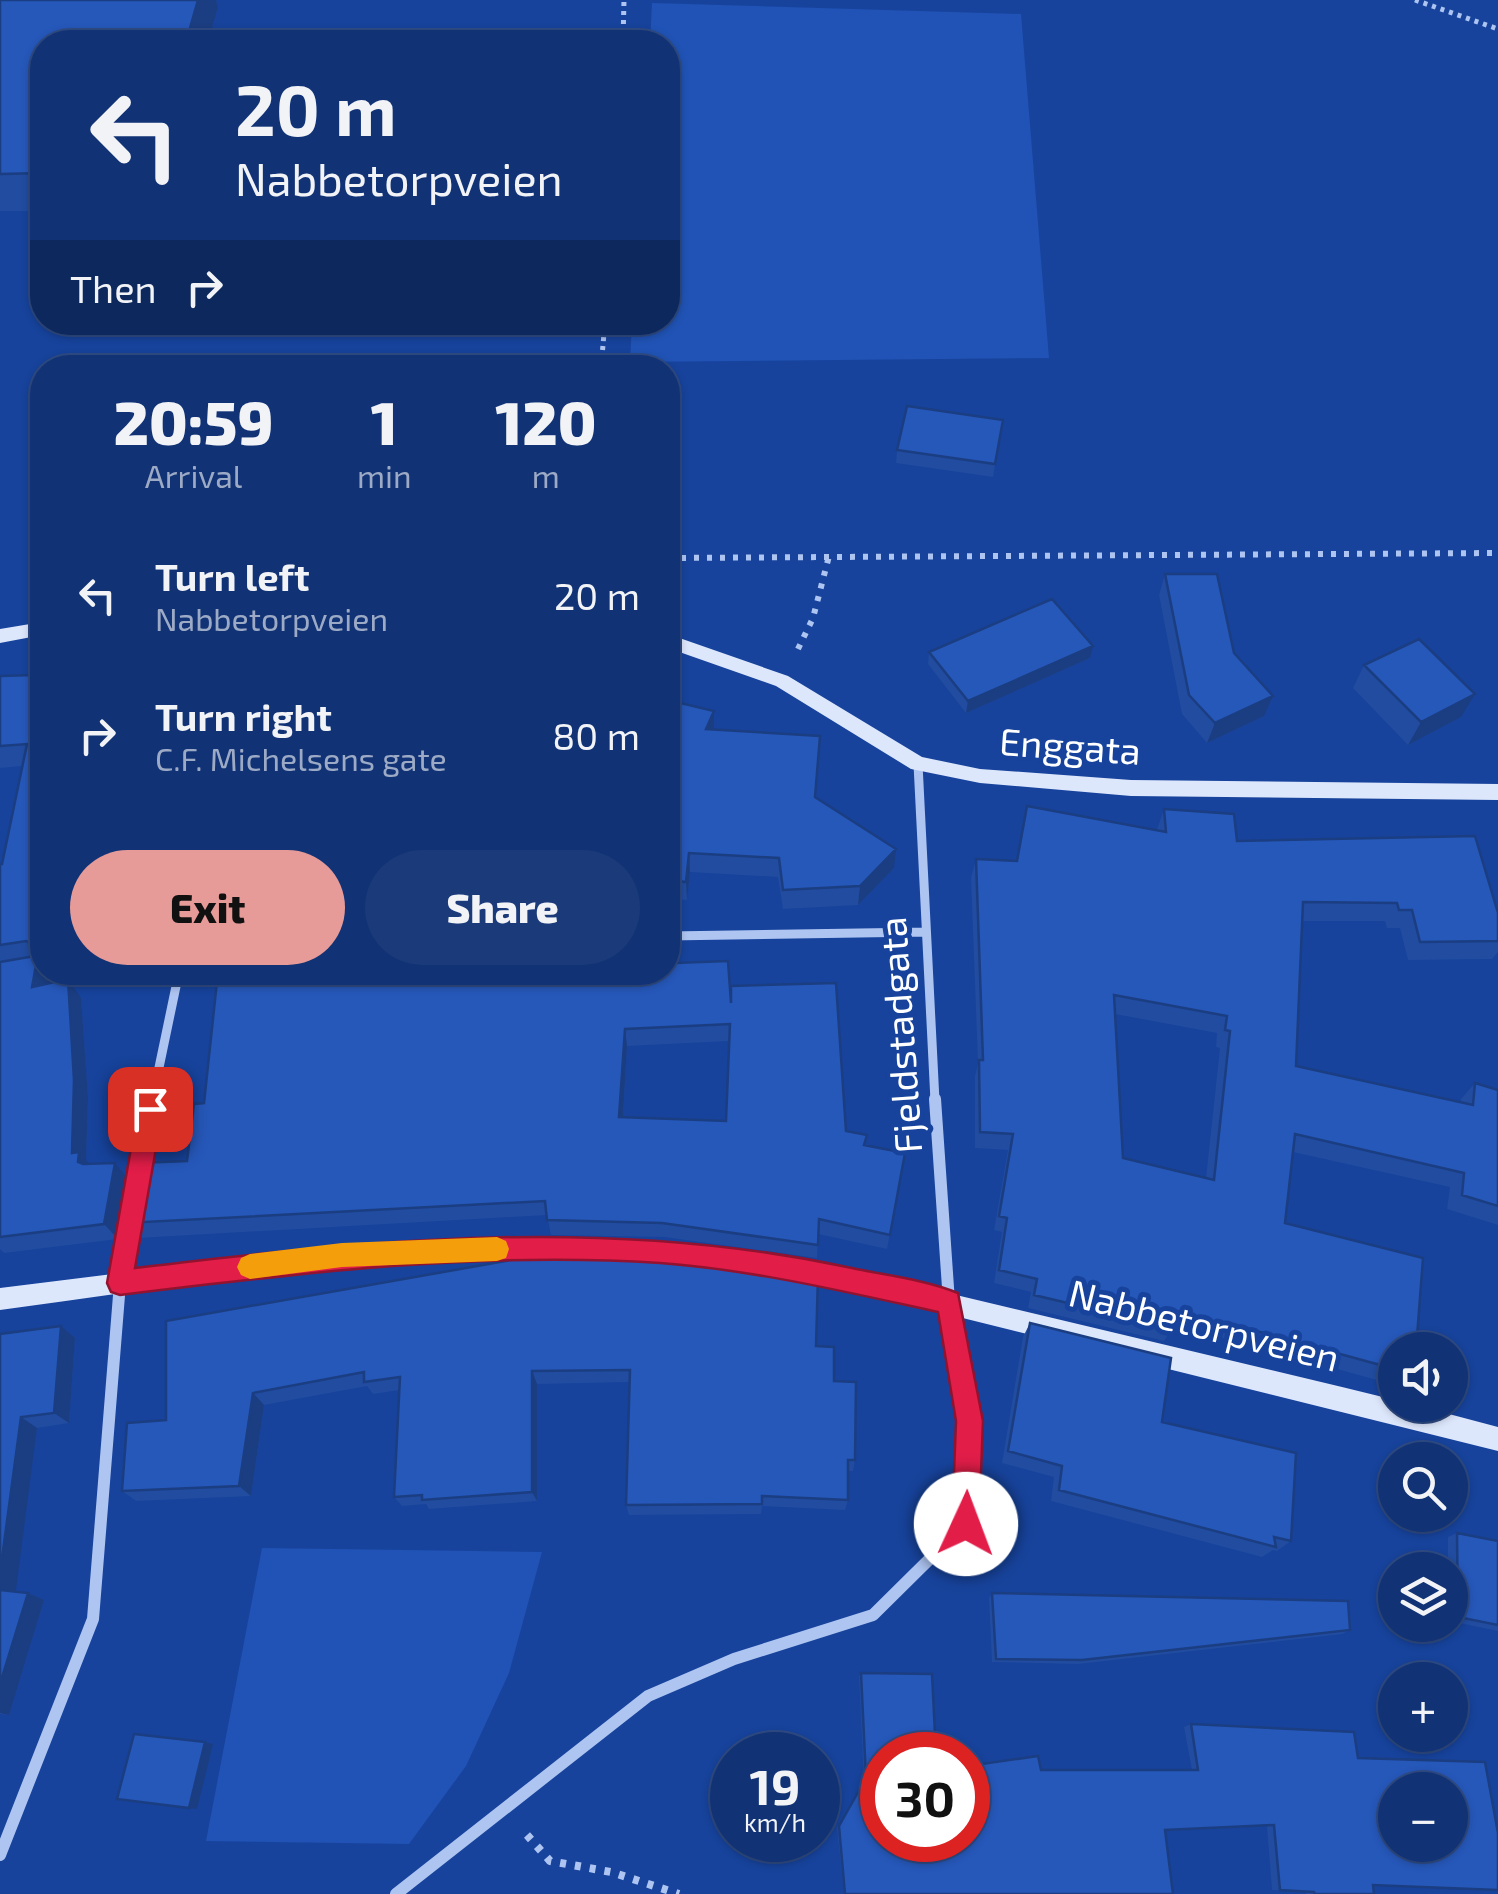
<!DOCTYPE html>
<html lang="en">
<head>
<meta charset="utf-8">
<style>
	body { margin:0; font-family:"Exo 2",sans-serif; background:#1a3a7a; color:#f1f3f6; height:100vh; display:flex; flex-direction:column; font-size:38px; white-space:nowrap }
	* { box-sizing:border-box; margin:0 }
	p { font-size:32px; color:#9caac5 }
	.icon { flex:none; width:55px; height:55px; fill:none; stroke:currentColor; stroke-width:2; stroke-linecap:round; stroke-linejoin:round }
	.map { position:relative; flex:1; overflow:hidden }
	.drawer { position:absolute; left:30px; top:355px; width:650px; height:630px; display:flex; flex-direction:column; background:#113275; border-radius:40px; box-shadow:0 2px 8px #0004,0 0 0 2px #304d87 }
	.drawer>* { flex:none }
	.hud { position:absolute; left:30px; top:30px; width:650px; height:305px; border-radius:40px; box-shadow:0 2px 8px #0004,0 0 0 2px #304d87; background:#113275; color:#f1f3f6; overflow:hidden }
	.buttons { position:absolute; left:1378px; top:1332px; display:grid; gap:20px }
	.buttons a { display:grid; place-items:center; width:90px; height:90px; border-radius:50%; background:#113275; box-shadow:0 2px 8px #0004,0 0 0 2px #304d87; font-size:50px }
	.speed { position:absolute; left:710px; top:1732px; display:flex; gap:20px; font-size:50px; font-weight:700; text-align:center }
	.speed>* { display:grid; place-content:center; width:130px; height:130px; border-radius:50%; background:#113275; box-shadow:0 2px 8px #0004,0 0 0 2px #304d87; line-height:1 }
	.speed small { font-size:25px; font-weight:400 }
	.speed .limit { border:15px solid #d22; background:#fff; color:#111 }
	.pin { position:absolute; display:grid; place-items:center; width:85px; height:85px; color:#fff; margin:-42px; border-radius:20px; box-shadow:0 5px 15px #0006 }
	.me { position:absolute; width:110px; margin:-55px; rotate:2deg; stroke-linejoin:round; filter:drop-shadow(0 0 8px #0008) }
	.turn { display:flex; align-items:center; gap:35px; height:210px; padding:0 40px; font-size:45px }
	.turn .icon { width:130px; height:130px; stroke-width:2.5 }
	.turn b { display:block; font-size:70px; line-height:85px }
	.then { display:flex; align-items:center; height:95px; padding:0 40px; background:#0003; gap:20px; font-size:38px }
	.eta { display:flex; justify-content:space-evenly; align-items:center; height:170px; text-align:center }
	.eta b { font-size:60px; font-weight:800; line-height:70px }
	.action { display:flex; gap:20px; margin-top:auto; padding:20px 40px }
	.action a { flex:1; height:115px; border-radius:60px; background:#e69b98; color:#111; font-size:40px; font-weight:800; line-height:115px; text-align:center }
	.action a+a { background:#1a3a7a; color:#f1f3f6 }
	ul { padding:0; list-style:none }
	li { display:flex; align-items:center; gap:30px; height:140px; padding:0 40px }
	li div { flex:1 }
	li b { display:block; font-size:38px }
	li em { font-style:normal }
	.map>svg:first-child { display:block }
	.green { fill:#2053b5 }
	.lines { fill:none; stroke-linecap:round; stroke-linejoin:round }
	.path-far2 { stroke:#aec5f2; stroke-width:5; stroke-dasharray:4 5; stroke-linecap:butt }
	.path-far1 { stroke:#aec5f2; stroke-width:6; stroke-dasharray:5 8; stroke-linecap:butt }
	.path { stroke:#aec5f2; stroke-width:8; stroke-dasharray:6 9; stroke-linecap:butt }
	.street-far1 { stroke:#aec5f2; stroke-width:9 }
	.street { stroke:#aec5f2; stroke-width:12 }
	.secondary { fill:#dde7fc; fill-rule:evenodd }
	.wall { fill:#214ca0; fill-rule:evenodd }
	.shaded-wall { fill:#1b3e82 }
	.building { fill:#2658ba; stroke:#1b3e82; stroke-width:2.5; fill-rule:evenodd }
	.route { fill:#e11d48; stroke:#92132f; stroke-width:2.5 }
	.slow { fill:#f59e0b }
	.labels { text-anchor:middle; stroke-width:10; stroke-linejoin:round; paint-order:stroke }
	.street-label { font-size:38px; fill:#fff; stroke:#17439c }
</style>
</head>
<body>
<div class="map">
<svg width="1498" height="1894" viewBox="0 0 1498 1894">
	<rect width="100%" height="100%" fill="#17439c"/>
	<path class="green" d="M652 3 1021 14 1049 358 630 362 632 323 668 322V42H650Z
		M262 1548 542 1552 509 1673 466 1766 409 1844 206 1841Z"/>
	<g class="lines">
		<path class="path-far2" d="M1415 0 1498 29
			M623 42 624 0
			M601 368 605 322"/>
		<path class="path-far1" d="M668 558 1498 553
			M798 649 813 618 829 556"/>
		<path class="path" d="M527 1835 550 1861 611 1872 679 1894"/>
		<path class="street-far1" d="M38 630 42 603
			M918 764 935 1101
			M668 936 924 932
			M152 1101 179 972"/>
		<path class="street" d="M137 1174 153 1099
			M0 1855 93 1619 120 1283 130 1216
			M396 1894 648 1696 734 1659 873 1615 965 1524 969 1421 949 1302 935 1099"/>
		<path class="secondary" d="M42 622V635L0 643V629Z
			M668 634 788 676 922 757 980 769 1131 780 1498 784V800L1131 796 980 783 911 769 776 686 668 648Z
			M497 1237 663 1241 822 1263 1342 1387 1395 1400V1405H1415L1498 1427V1451L874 1296C777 1276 680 1261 581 1258 387 1252 192 1284 0 1310V1288L330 1247Z"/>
	</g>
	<path class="wall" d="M0 0H216L218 7 208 42H42V211H0Z
		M1003 420 993 477 896 463 897 450Z
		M1165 574 1234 653 1264 716 1207 743 1182 714 1159 595Z
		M929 652 1090 658 966 713 928 664Z
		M1364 665 1461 717 1408 745 1353 688Z
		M34 675 42 972H53L51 983 81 998 88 1098 86 1160 89 1164 115 1163 129 1179 118 1239 4 1253 0 1249V864H2L22 766 0 768V676Z
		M668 700 714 711V730L816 797 894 868 858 905 783 909 778 877 690 872 687 900 668 899Z
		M1027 806 1157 830 1164 809 1237 841 1498 913V952L1492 959 1408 960 1400 928H1387L1385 921H1302L1296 1066 1461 1102V1099L1475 1083 1498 1090V1225L1447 1209 1450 1187 1293 1152 1285 1223 1395 1350V1385L1228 1339 1173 1328 1164 1341 1028 1308 1031 1292 994 1283 1002 1232 994 1230 1008 1150 975 1148V1076L978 1064 971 878 976 859 1016 861ZM1115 1014 1217 1033 1216 1047 1220 1048 1206 1178 1123 1158Z
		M676 963 731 1003 846 1131 867 1135 865 1145 905 1153 887 1249 818 1234 817 1258 664 1237 551 1235 547 1215 138 1238 125 1223 187 1161 204 1103 218 972H373V977ZM729 1041 726 1121 623 1117 627 1046Z
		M166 1321 816 1346 834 1381 855 1460 853 1471H848V1500L845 1510 762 1506 761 1514 629 1515 626 1505 630 1382 537 1384V1501L429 1509 426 1504 402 1506 394 1497 400 1390 373 1394 367 1386 264 1405 251 1496 136 1501 122 1491 166 1420Z
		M1030 1323 1162 1422 1291 1541 1277 1551 1273 1550 1262 1557 1051 1501 1054 1477 1002 1463 1023 1337Z
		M61 1326 75 1338 69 1423 37 1428 15 1591 28 1593 44 1600 9 1715 0 1714V1334Z
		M1457 1533 1498 1541V1631L1450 1621V1570H1448V1537Z
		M992 1593 1350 1630 1342 1634 1078 1664 992 1662 989 1598Z
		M861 1673 882 1840 1041 1770H1192L1184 1727 1191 1724 1373 1885 1374 1894H1306V1892L1272 1890 1267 1826 1165 1831 1173 1894H844L837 1827 864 1780 859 1676Z"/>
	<path class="shaded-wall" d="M198 0H216L218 7 208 42H186Z
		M1093 646 1090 658 966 713 968 701Z
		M1475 694 1461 717 1408 745 1421 722Z
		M1273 696 1264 716 1207 743 1215 723Z
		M714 711V732L706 729Z
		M896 849 894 868 858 905 860 886Z
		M689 853 690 872 687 900 686 882Z
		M42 933V972H53L46 1005 32 987Z
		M365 972H373L372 995 364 978Z
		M68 979 81 998 88 1098 86 1160 93 1168V1178L72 1153Z
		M625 1029 627 1046 622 1133 619 1117Z
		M115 1163 129 1179 118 1239 104 1224Z
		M61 1326 75 1338 69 1423 54 1413Z
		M532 1371 537 1384V1501L532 1492Z
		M253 1393 264 1405 251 1496 239 1486Z
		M21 1417 37 1428 15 1597 0 1591V1573Z
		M28 1593 44 1600 9 1715 0 1713V1684Z
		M205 1742 213 1744 197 1809 189 1808Z"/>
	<path class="building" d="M0 0H198L186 42H42V173L0 174Z
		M907 406 1003 420 995 464 897 450Z
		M1165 574H1217L1234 653 1273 696 1215 723 1189 695Z
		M1052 599 1093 646 968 701 929 652Z
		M1419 639 1475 694 1421 722 1364 665Z
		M42 667V933L32 987 68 979 74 1080 72 1153 79 1152 78 1162 83 1164 115 1163 104 1224 0 1237V962L29 957 35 953V945L26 941 0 945V864H2L27 744 0 746V676L34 675V668Z
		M668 700 714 711 706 729 820 736 815 797 896 849 860 886 783 890 779 858 689 853 686 882 668 880Z
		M1027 806 1166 832 1164 809 1234 814 1237 841 1475 836 1498 913V941L1420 942 1412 910H1399L1397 903 1303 902 1296 1066 1473 1105 1475 1083 1498 1090V1206L1462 1195 1464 1173 1295 1134 1285 1223 1423 1258 1416 1350H1395V1369L1238 1326 1175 1314 1173 1328 1034 1295 1037 1279 999 1270 1007 1218 999 1216 1013 1134 980 1132 979 1060H983L976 859 1017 861ZM1114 995 1227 1016 1225 1030 1230 1031 1214 1180 1123 1158Z
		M668 960H676V963L728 961 731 1003V986L836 983 846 1131 867 1135 864 1145 905 1153 890 1235 819 1219 818 1245 662 1223 547 1220 545 1201 125 1223 136 1163 187 1161 194 1104 204 1103 218 972H365L364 978 455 972H668ZM730 1024 726 1121 619 1117 625 1029Z
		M550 1247 652 1252 818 1275 816 1346 834 1347V1381L856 1382 855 1460H848V1500L762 1496V1504L626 1505 630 1370 532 1371V1492L422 1500V1495L394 1497 400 1377 364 1382V1372L253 1393 239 1486 122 1491 127 1423 166 1420V1321L551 1253Z
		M1030 1323 1171 1358 1162 1422 1296 1453 1291 1541 1274 1537 1276 1547 1059 1490 1062 1466 1008 1451Z
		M61 1326 54 1413 21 1417 0 1573V1334Z
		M1457 1533 1498 1541V1625L1458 1617Z
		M0 1590 28 1593 0 1684Z
		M992 1593 1348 1601 1350 1630 1082 1660 996 1659Z
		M861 1673 932 1674 936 1755H882V1840H968V1766L1038 1756 1041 1770H1198L1191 1724 1354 1732 1358 1758 1485 1762 1498 1833V1890L1373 1885 1374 1894H1315L1314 1892 1280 1890 1274 1825 1165 1830 1173 1894H845L839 1826 866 1778ZM1395 1790H1450V1845H1395Z
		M134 1734 205 1742 189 1808 117 1799Z"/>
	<path class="route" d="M150 1098 159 1101 163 1109 135 1268C374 1239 609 1216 847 1267 883 1275 924 1279 958 1293L983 1421 979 1524 975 1534 966 1538 956 1534 952 1524 956 1421 938 1312C846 1292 754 1270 660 1263 479 1251 299 1273 120 1295L111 1292 107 1283 138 1109 142 1101Z"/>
	<path class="slow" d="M497 1237 506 1241 509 1249 506 1258 497 1261 342 1267 250 1279 241 1275 237 1267 241 1258 250 1254 342 1243Z"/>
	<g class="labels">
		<g class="street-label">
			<text transform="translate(1070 747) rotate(4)" y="13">Enggata</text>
			<text transform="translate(901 1035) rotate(-94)" y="13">Fjeldstadgata</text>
			<text transform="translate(1204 1326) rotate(14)" y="13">Nabbetorpveien</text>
		</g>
	</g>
</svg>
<div class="buttons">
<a><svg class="icon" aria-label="sound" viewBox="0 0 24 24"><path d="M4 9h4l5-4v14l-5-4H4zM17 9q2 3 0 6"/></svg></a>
<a><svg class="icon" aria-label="search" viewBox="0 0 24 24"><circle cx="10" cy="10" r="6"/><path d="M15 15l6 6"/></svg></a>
<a><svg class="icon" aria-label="layers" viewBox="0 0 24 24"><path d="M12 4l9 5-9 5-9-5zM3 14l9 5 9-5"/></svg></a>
<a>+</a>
<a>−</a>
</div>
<div class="speed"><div>19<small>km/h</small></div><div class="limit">30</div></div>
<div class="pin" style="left:150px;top:1109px;background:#d93025"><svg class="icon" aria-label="arrive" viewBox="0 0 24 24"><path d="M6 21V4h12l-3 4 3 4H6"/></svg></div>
<svg class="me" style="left:966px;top:1524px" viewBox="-20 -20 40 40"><circle r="19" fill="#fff"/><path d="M0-13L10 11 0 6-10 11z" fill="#e11d48"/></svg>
<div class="hud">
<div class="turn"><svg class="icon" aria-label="left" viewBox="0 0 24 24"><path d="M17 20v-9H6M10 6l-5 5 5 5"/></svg><div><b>20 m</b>Nabbetorpveien</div></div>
<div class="then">Then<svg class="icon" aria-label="right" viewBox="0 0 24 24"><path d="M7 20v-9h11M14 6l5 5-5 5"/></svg></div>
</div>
<section class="drawer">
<div class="eta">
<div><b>20:59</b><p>Arrival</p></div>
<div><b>1</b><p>min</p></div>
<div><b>120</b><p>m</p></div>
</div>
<ul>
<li><svg class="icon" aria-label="left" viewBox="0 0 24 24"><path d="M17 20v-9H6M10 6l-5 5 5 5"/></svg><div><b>Turn left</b><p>Nabbetorpveien</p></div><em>20 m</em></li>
<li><svg class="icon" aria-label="right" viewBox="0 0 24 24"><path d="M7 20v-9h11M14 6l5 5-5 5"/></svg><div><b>Turn right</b><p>C.F. Michelsens gate</p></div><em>80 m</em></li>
</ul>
<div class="action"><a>Exit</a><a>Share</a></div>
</section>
</div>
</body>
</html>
